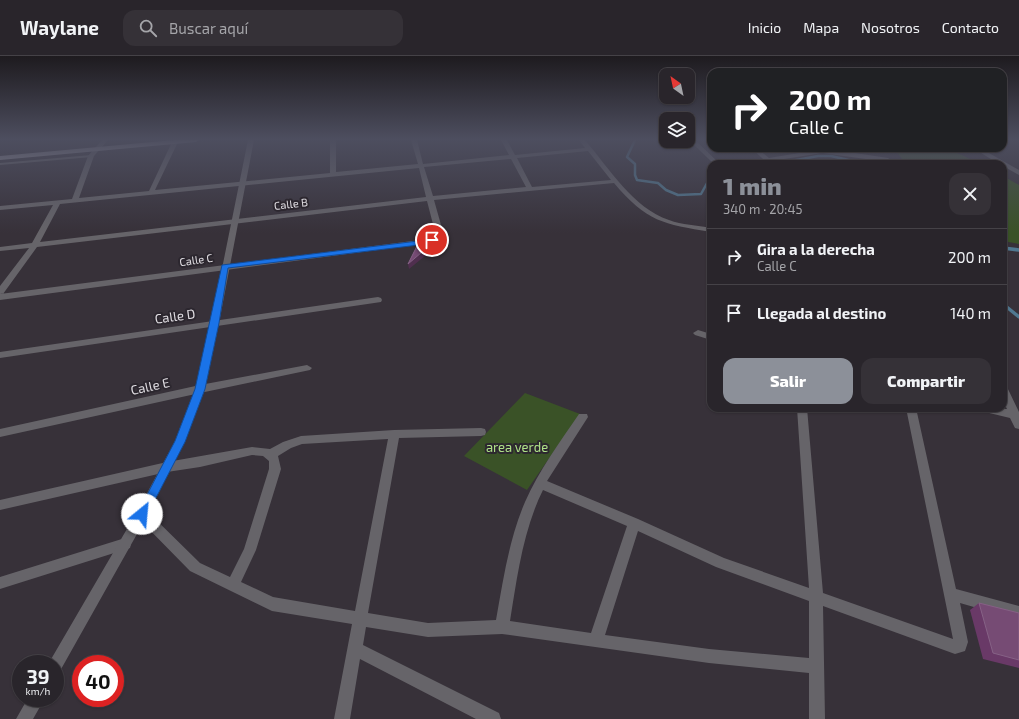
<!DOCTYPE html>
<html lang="es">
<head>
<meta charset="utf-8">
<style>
	body { margin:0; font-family:"Exo 2",sans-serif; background:#353137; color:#f1f3f6; height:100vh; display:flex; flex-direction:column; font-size:15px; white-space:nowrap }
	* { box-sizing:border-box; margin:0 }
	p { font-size:13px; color:#a5a5a9 }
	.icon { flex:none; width:22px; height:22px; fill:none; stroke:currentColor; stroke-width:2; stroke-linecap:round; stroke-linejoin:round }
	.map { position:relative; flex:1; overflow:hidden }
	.drawer { position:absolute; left:707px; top:104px; width:300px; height:252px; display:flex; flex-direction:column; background:#29252b; border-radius:12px; box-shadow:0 1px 3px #0004,0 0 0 1px #454247 }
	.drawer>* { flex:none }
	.hud { position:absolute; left:707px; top:12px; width:300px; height:84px; border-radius:12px; box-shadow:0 1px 3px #0004,0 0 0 1px #454247; background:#202124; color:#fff; overflow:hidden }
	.needle { width:26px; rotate:327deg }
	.controls { position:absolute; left:659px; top:12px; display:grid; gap:8px }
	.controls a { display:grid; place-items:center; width:36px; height:36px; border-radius:8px; background:#29252b; box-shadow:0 1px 3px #0004,0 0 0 1px #454247; font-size:20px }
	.speed { position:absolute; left:12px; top:599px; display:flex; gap:8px; font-size:20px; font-weight:700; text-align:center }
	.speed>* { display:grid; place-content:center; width:52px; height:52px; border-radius:50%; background:#29252b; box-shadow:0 1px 3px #0004,0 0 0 1px #454247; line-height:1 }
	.speed small { font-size:10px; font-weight:400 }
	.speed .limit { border:6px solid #d22; background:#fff; color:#111 }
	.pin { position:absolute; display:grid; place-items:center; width:34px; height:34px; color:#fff; margin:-17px; border:2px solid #fff; border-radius:50%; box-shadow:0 1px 4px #0007 }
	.me { position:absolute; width:44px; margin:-22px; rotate:28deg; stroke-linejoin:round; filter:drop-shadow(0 0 3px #0008) }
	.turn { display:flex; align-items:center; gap:14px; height:84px; padding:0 16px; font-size:18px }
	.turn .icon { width:52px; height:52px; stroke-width:2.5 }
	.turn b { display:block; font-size:28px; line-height:34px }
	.round { display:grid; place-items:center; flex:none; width:42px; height:42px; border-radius:12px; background:#353137 }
	.summary { display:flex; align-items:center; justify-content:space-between; height:68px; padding:0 16px }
	h1 { font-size:24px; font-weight:800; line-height:30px; color:#8c9099 }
	.action { display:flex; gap:8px; margin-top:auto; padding:8px 16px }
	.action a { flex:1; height:46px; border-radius:12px; background:#8c9099; color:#fff; font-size:16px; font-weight:800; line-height:46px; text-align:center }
	.action a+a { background:#353137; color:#f1f3f6 }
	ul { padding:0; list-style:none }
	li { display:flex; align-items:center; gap:12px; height:56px; padding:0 16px; border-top:1px solid #454247 }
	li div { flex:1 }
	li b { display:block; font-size:15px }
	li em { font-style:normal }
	header { display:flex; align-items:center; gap:24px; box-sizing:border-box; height:56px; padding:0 20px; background:#29252b; border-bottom:1px solid #454247 }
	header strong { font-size:19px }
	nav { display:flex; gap:22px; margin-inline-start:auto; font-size:14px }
	.search { width:280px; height:36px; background:#353137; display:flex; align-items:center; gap:10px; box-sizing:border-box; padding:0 14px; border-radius:12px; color:#a5a5a9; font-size:15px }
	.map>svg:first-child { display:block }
	.green { fill:#3a5227 }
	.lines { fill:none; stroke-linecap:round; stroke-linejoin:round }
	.stream-far1 { stroke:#507890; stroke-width:2.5 }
	.stream { stroke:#507890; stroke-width:3.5 }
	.service { fill:#666469; fill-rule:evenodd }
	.minor { fill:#666469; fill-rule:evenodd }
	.tertiary { fill:#666469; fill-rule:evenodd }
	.trunk { fill:#a09da6; fill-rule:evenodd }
	.wall { fill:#693967 }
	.shaded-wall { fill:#502f4f }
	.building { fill:#764b74; stroke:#866286 }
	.route { fill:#1a73e8; stroke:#114b97 }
	.labels { text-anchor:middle; stroke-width:4; stroke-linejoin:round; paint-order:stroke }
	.far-street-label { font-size:11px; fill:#e0dde2; stroke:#2c272f }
	.street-label { font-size:13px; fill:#e0dde2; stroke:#2c272f }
	.park-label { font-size:13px; fill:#afe288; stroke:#2c272f }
</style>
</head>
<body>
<header>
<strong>Waylane</strong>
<div class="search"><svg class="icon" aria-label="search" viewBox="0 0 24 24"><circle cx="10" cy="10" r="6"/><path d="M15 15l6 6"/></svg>Buscar aquí</div>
<nav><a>Inicio</a><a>Mapa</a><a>Nosotros</a><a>Contacto</a></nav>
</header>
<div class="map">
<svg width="1019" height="663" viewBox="0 0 1019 663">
	<rect width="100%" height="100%" fill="#373139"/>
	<path class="green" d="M847 92H943L962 99 980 108H906L896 95 876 92 850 93Z
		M1003 120 1019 129V188L1003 185Z
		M525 337 580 358 527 434 464 400Z"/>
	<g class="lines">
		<path class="stream-far1" d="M635 84 627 101 635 108V119L637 124 658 127 666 134 678 139 701 138 711 120
			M775 108 818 100H831L866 108"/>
		<path class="stream" d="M1003 192 1019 194
			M1003 248 1019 261"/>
		<path class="service" d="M91 99 93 100 92 101 0 109V107Z"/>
		<path class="minor" d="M102 84H108L94 100 79 142 149 135 172 86 175 84 178 86 155 134 330 117V84H336V116L418 108 411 84H417L423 108 509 99 501 84H507L515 99 585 92 579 84H585C609 112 633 152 669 164 682 169 697 169 711 172V176C663 168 647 166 614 127L434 144 443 176 440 182 430 187 0 244V230L29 192 0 195V191L32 187 53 149 0 154V150L72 143 88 100ZM588 95 611 124 532 131 517 102ZM511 103 526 131 433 140 424 111ZM419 112 426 141 40 186 60 148ZM427 145 435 176 428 183 0 238H3L37 191Z
			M689 84H695L720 108H714Z
			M751 92H757L769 102 817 94 815 92H822L888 102 891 104 888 106 822 97 753 108H738L763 103Z
			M973 92H980L1019 114V119L1003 110V108H999Z
			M378 241 381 242 382 244 381 246 0 302V296Z
			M698 274 711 278V284L695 279 693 277Z
			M307 309 312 312 310 314 200 337 0 381V373L200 329Z
			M1003 330 1007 331 1019 356V373L1015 372 1010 362 981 355 980 352 1007 353 1003 345Z
			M797 352H807L823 537 953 583 906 352H916L956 533 1019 550V564L960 547 968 586 965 595 955 598 823 550 825 663H809V617L709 607 502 578 428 581 366 571 363 589 499 657 501 663H476L360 603 350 663H334L352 568 272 555 190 515 138 462 136 458 138 454 142 453 146 454 200 507 230 521 244 493 269 413V405L263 400 252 399 200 411 167 416 0 454V444L167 406 252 391 270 393 283 386 301 380 394 374 481 372 485 373 486 376 485 379 481 380 399 382 368 557 428 567 496 564C503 525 509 483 525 446 539 414 560 386 579 358H587L588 361 547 425 638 463 724 502 809 532ZM388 383 355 555 273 541 241 526 256 494 281 413 278 400 291 392 302 388ZM543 434 627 470 591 577 510 565C517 522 523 474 543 434ZM638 475 716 511 809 545V602L709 593 605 579Z
			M125 482 130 484 131 488 130 492 0 533V521Z"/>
		<path class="tertiary" d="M248 84H254L219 267 205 333 185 385 146 462 60 615 55 617V608H48L50 605 138 454 175 385 195 333 211 267Z
			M28 642H45L33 663H16Z"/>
		<path class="trunk" d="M174 84H199L196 86 0 104V100Z"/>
	</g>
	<path class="wall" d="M979 547 1019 557V612L983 603 970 554Z"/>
	<path class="shaded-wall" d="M435 185 436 191 409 213 408 208Z"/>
	<path class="building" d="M420 184 435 185 408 208Z
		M979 547 1019 557V604L993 597Z"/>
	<linearGradient id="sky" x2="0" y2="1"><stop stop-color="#1e1b1f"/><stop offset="0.47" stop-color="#4d4e5f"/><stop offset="1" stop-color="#4d4e5f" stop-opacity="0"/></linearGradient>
	<rect width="1019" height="177" fill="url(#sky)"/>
	<path class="route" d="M432 182 436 184 427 188 228 212 219 267 205 333 185 386 146 461 142 463 138 461 137 458 175 385 195 333 222 209 426 184Z"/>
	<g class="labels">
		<g class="far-street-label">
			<text transform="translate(291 148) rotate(-7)" y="4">Calle B</text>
			<text transform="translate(196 204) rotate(-8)" y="4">Calle C</text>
		</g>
		<g class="street-label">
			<text transform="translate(175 260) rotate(-8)" y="5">Calle D</text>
			<text transform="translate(150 330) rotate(-12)" y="5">Calle E</text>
		</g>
		<g class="park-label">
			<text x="517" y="396">area verde</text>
		</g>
	</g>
</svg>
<div class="controls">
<a><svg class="needle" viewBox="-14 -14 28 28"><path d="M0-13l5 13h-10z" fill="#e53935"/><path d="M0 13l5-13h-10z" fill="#a5a5a9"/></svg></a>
<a><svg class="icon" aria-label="layers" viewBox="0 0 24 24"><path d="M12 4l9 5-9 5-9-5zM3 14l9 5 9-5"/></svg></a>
</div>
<div class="speed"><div>39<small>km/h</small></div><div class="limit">40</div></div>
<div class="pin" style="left:432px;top:184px;background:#d93025"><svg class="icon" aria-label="arrive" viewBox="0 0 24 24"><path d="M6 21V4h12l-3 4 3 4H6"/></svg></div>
<svg class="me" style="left:142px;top:458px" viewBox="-20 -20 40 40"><circle r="19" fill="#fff"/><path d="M0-13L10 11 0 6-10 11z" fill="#1a73e8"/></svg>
<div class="hud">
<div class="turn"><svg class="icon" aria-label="right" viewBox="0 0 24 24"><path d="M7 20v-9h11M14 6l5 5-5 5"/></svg><div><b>200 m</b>Calle C</div></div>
</div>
<section class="drawer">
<div class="summary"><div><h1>1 min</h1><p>340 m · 20:45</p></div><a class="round"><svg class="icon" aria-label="close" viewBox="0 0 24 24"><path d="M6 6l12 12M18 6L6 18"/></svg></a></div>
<ul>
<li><svg class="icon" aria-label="right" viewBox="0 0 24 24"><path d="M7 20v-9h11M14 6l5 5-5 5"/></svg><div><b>Gira a la derecha</b><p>Calle C</p></div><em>200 m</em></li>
<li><svg class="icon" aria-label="arrive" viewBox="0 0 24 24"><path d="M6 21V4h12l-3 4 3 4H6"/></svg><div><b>Llegada al destino</b></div><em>140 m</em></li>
</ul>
<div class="action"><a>Salir</a><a>Compartir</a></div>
</section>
</div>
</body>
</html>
